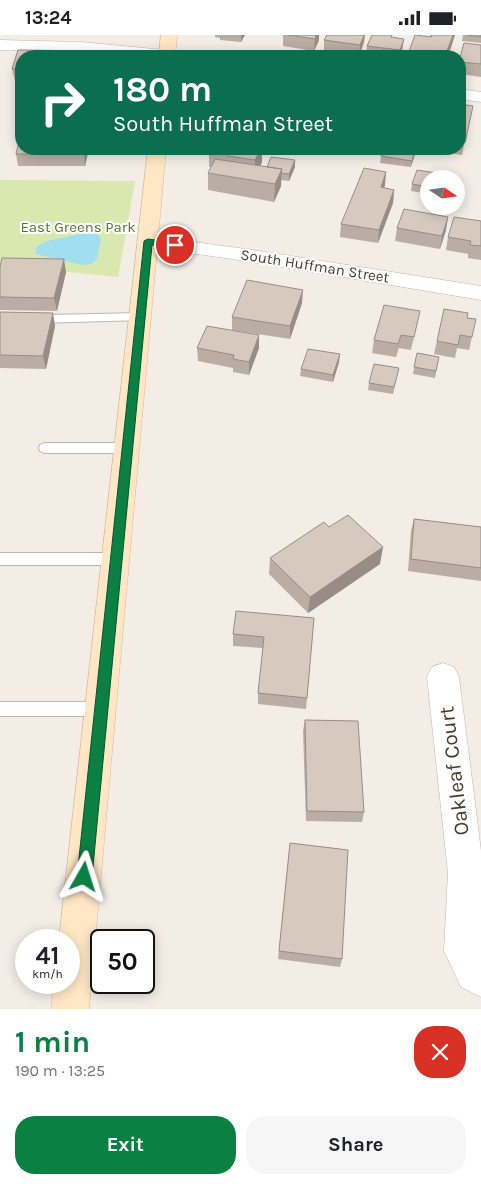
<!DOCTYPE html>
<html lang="en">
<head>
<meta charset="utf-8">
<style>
	body { margin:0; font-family:Karla,sans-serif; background:#f6f6f6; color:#202124; height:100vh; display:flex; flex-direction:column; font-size:19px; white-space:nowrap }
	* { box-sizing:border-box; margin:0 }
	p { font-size:16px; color:#757577 }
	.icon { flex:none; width:28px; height:28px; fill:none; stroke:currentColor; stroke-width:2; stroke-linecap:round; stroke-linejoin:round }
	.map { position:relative; height:974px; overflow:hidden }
	.drawer { display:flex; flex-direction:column; background:#fff; flex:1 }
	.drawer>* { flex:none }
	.top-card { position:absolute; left:15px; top:15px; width:451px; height:105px; border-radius:20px; box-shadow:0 2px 12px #0003; background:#0b6e4f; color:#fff; overflow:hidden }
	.needle { width:32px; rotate:103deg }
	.fabs { position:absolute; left:420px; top:135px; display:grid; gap:10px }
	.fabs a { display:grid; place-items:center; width:45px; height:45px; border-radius:50%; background:#fff; box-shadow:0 2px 12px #0003; font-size:25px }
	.speed { position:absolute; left:15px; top:894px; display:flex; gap:10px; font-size:25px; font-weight:700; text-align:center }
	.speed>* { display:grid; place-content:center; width:65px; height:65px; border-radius:50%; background:#fff; box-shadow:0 2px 12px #0003; line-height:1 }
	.speed small { font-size:12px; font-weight:400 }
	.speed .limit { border:2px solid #111; border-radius:8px; background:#fff; color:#111 }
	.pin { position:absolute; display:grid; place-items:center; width:42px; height:42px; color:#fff; margin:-21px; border:2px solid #fff; border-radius:50%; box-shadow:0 1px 5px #0007 }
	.me { position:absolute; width:55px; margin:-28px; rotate:6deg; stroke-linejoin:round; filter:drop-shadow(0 0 4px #0008) }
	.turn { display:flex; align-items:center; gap:18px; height:105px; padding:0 15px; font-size:22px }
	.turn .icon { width:65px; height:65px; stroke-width:2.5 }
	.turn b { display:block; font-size:35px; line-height:42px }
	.round { display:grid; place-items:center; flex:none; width:52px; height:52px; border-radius:20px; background:#f6f6f6 }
	.head { display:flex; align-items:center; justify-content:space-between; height:85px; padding:0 15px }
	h1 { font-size:30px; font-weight:700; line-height:38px; color:#0b8043 }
	.button { display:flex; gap:10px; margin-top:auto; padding:10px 15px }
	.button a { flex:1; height:58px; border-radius:20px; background:#0b8043; color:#fff; font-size:20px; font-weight:700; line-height:58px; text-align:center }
	.button a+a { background:#f6f6f6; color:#202124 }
	.status { display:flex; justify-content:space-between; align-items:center; height:35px; padding:0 25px; background:#fff; direction:ltr }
	.status svg { height:14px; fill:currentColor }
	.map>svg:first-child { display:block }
	.green { fill:#d8e8ae }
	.water { fill:#a1def0 }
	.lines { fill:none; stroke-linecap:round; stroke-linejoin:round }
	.service-casing { stroke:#c1b6ab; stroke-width:2 }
	.minor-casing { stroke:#c1b6ab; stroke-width:1 }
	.secondary-casing { stroke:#d6bb97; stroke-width:1 }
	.service { fill:#fff; fill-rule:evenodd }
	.minor { fill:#fff; fill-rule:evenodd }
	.secondary { fill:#ffe6c4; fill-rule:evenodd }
	.wall { fill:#baada3 }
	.shaded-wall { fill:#978d85 }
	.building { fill:#d8c9be; stroke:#978d85 }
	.route { fill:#0b8043; stroke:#07532c }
	.labels { text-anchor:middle; stroke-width:4; stroke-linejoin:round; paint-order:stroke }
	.far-park-label { font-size:15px; fill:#547828; stroke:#fff }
	.far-street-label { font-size:15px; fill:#463c35; stroke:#fff }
	.near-street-label { font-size:21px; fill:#463c35; stroke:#fff }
</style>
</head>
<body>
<div class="status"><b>13:24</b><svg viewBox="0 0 49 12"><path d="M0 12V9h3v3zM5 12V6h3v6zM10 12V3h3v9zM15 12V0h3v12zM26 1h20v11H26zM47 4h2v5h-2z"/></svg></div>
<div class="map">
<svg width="481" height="974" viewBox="0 0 481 974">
	<rect width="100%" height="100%" fill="#f3ede6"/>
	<path class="green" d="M0 145 135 146 118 242 0 230Z"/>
	<path class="water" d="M89 197H95L101 203 97 224 91 229 82 230 36 219V212L47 206Z"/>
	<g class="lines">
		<g class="service-casing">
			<path id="service" d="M141 278 147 282 145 285 0 289V281Z
				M45 408H128L133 410 134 413 133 416 128 418H45L40 416 39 413 40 410Z
				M0 518H117L122 520 124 524 122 528 117 530H0Z
				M0 667H102L108 669 110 674 108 679 102 681H0Z"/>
		</g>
		<g class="minor-casing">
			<path id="minor" d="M0 5 81 7 175 16 181 17 183 21H125L81 17 0 15Z
				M460 54 481 57V67L460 64Z
				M148 201 246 214 481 251V265L246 226 141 211 137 207 141 203Z
				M443 628 454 632 459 642 481 816V962L461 952 444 916 448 838 427 642 432 632Z"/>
		</g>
		<g class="secondary-casing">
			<path id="secondary" d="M161 0H177L175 21H159Z
				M148 114H166L89 974H51L54 948H69V905H59Z"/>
		</g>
		<use href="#service" class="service"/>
		<use href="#minor" class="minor"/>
		<use href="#secondary" class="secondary"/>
	</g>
	<path class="wall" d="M215 0H245L241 7 220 5V3L215 2Z
		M283 0H319V5L314 16 283 11Z
		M372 0H392V2L402 16 400 21H366L367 11Z
		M430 0H455L448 21H407L408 19 430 2Z
		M463 0H481V8L462 6Z
		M324 5 364 7 359 21H355L324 17Z
		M481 10V42L460 39V22Z
		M18 15 94 16 95 21H21V46H15L12 34Z
		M460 69 473 71 462 120 439 117V114H460Z
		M21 114H87L88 118 85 131H18L16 119Z
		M262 114V127L260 131 267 132H295L289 146 281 145V151L274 167 208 155V138L211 132H209V115Z
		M349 114H369L366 120 349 117Z
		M415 119 411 132 380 128 381 121Z
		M429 144V159L411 156 412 149Z
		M385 150 384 153 394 155 393 168 378 208 340 202 341 189Z
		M481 186V225L468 223V219L446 215 448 202Z
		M397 193 446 195 440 214 395 206Z
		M0 232 66 237 57 276 0 275Z
		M302 268 290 304 232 295V282Z
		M444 274 467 283 472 302 469 315 457 313 455 323 434 319Z
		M0 277 55 291 46 334 0 333Z
		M417 289 411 315 399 313 396 322 372 318 374 305Z
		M197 313H259L249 340 233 337V333L198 326Z
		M417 318 439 322 435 343 413 339Z
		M339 327 333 347 300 341 301 334Z
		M399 333 393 359 368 355 369 348Z
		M414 484 481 492V546L408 536 411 496Z
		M329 492 380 529 308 578 269 539 270 523Z
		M314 583 306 674 258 669V658L263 613 233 611V599Z
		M305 685 364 777 362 787 306 786 303 696Z
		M290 808 342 924 340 932 278 924Z"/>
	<path class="shaded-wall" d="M241 0H245L241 7Z
		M316 0H319V5L314 16 315 4Z
		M364 0H365L364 7 359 21 360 10Z
		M453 0H455L448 21H445Z
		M404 4 402 16 400 21H399L400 15Z
		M85 114H87L88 118 85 131 84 119Z
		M261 114H262V127L255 142V125Z
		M416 114 415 119 411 132 412 126Z
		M295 125V132L289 146V139Z
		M282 134 281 151 274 167 275 149Z
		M386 137 385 150 379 165 381 152Z
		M394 155 393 168 378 208 379 195Z
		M448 182 446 195 440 214 442 201Z
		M64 224 66 237 57 276 54 263Z
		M303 255 302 268 290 304V291Z
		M53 278 55 291 46 334 43 321Z
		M259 300V313L249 340V327Z
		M340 319 339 327 333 347V340Z
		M383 512 380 529 308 578 310 562Z"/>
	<path class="building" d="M288 0H316L315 4Z
		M327 0H364L360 10 324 5Z
		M372 0H392L391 2 404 4 400 15 367 11Z
		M415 0 431 2 432 0H453L445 21H421L408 19Z
		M467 0H481V2Z
		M464 8 481 10V29L460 27V22Z
		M18 15 94 16 93 21H21V34H12Z
		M460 69 473 71 465 108 460 107Z
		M21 98V114H85L84 119H16Z
		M209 114H261L255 125 228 121 230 118 209 115Z
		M383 114H415L412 126 381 121Z
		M271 122 295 125 289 139 281 138 282 134 267 132Z
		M215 124 282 134 275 149 208 138Z
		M364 133 386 137 381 152 394 155 379 195 341 189Z
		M417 135 443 139 442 144H429V152L412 149Z
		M404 174 448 182 442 201 397 193Z
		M454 182 481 186V211L470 210 471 206 448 202Z
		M2 223 64 224 54 263 0 262V232Z
		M247 245 303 255 290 291 232 282Z
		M384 270 420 276 414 302 401 300 398 309 374 305Z
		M444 274 468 278 467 283 476 284 472 302 460 300 458 310 437 306Z
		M0 277 53 278 43 321 0 320Z
		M207 291 259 300 249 327 233 324 234 320 197 313Z
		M308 314 340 319 333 340 301 334Z
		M417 318 439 322 436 336 414 332Z
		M374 329 399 333 394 352 369 348Z
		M348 480 383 512 310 562 270 523 324 487 329 492Z
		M414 484 481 492V533L411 524Z
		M236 576 314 583 307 663 258 658 264 602 233 599Z
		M305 685 358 686 364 777 307 776Z
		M290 808 348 815 342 924 279 916Z"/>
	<path class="route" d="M148 204 175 208 180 210 175 213 152 210 92 842 89 848 84 850 79 848 77 842 144 206Z"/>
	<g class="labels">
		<g class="far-park-label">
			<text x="78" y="197">East Greens Park</text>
		</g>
		<g class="far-street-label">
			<text transform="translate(315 231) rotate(9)" y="5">South Huffman Street</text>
		</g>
		<g class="near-street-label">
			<text transform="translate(454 736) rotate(-97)" y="7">Oakleaf Court</text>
		</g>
	</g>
</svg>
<div class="fabs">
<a><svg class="needle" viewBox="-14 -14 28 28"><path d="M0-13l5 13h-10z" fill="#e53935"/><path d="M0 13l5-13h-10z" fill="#757577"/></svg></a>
</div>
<div class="speed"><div>41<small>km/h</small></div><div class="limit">50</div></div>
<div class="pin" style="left:175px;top:210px;background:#d93025"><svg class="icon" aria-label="arrive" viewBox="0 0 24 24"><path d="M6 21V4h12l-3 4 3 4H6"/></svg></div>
<svg class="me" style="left:84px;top:842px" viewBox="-20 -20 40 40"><path d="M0-17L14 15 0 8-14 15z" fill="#0b8043" stroke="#fff" stroke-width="4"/></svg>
<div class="top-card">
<div class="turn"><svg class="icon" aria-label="right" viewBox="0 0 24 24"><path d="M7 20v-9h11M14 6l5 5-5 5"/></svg><div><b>180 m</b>South Huffman Street</div></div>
</div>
</div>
<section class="drawer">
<div class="head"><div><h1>1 min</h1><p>190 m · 13:25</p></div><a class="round" style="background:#d93025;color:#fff"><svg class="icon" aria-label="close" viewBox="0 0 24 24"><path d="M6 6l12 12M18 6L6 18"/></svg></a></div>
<div class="button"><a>Exit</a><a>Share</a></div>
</section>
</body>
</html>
